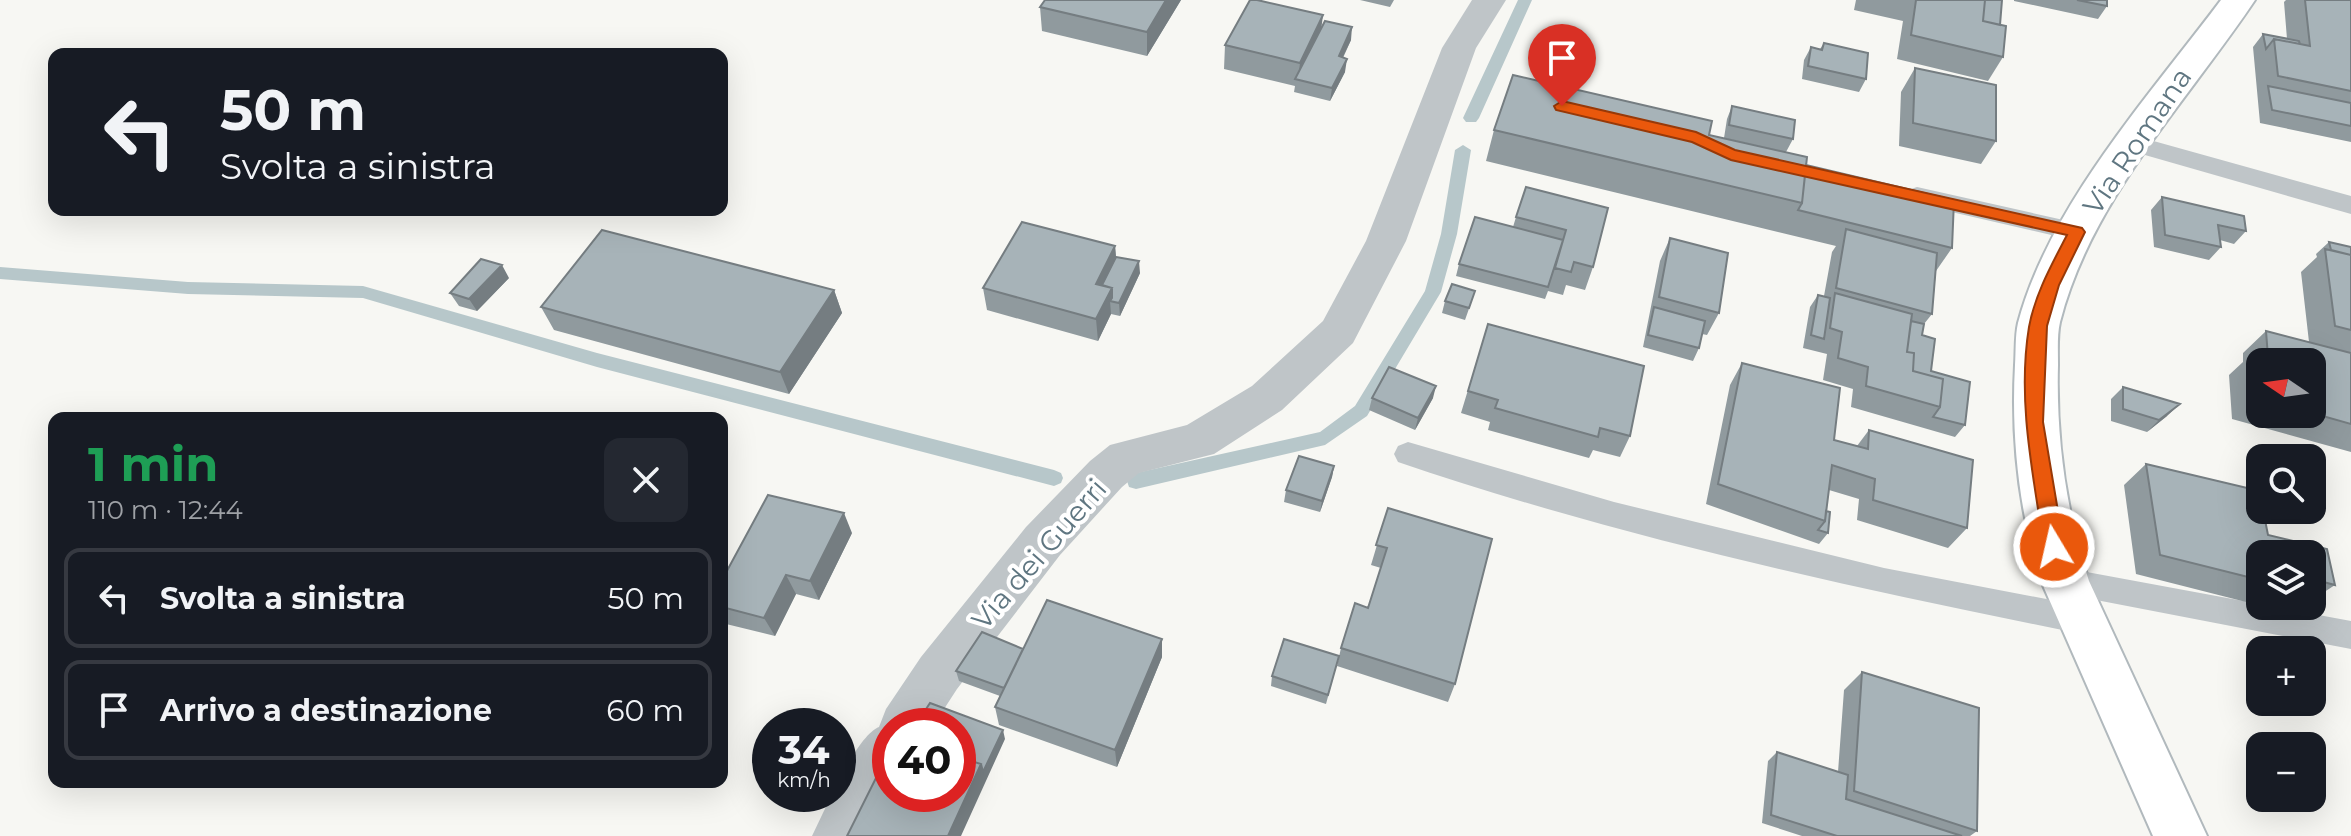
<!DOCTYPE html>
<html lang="it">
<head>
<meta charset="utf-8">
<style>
	body { margin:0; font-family:Montserrat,sans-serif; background:#242831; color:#f1f3f6; height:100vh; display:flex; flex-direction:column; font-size:30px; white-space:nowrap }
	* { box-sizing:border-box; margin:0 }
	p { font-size:26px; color:#9ea1a6 }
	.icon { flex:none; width:44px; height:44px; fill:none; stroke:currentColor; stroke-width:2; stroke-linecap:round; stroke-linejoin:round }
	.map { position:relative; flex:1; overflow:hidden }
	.side { position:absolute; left:48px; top:412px; width:680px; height:376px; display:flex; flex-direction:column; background:#171b24; border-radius:16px; box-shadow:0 8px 32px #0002 }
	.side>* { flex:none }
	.hud { position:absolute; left:48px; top:48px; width:680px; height:168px; border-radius:16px; box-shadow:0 8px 32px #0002; background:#171b24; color:#f1f3f6; overflow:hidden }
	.needle { width:52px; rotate:283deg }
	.tools { position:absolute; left:2246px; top:348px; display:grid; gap:16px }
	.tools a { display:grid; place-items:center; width:80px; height:80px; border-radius:16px; background:#171b24; box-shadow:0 8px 32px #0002; font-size:40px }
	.speed { position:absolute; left:752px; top:708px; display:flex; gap:16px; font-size:40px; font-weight:700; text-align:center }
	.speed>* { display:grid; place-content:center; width:104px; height:104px; border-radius:50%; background:#171b24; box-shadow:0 8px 32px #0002; line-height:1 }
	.speed small { font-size:20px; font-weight:400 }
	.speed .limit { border:12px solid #d22; background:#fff; color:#111 }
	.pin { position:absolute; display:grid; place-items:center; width:68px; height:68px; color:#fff; margin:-82px -34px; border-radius:50% 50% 50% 0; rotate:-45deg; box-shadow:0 0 8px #0007 }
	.pin .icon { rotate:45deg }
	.me { position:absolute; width:88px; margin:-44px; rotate:351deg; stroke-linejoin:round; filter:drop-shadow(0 0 6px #0008) }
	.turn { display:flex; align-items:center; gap:28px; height:168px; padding:0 40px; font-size:36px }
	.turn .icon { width:104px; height:104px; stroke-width:2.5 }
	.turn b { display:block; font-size:56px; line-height:68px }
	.round { display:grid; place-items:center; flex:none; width:84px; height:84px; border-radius:16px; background:#242831 }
	.head { display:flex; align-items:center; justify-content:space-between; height:136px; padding:0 40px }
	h1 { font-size:48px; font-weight:700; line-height:60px; color:#1e9e55 }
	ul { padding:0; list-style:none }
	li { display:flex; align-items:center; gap:24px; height:100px; margin:0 16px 12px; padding:0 24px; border:4px solid #363941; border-radius:16px }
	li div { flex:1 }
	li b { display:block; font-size:30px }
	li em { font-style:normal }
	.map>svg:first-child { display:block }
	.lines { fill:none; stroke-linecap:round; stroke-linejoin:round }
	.stream { fill:#b7c7ca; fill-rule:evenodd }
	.secondary-casing { stroke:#b1b9bd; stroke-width:4 }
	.lane { fill:#bfc5c8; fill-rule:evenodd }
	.street { fill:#bfc5c8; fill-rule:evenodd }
	.secondary { fill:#fff; fill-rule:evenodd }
	.wall { fill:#909a9e; fill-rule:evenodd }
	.shaded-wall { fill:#757d81 }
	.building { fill:#a7b3b8; stroke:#757d81; stroke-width:2 }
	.route { fill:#ea580c; stroke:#983908; stroke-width:2 }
	.labels { text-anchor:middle; stroke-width:8; stroke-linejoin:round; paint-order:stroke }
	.street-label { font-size:28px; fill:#5f7681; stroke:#fff }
</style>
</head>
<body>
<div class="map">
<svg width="2351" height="836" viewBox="0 0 2351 836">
	<rect width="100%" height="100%" fill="#f7f7f3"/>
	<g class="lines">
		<path class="stream" d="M1518 0H1532L1479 118 1476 122H1466L1463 118Z
			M1463 145 1471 150 1457 234 1441 292 1367 416 1325 445 1136 489 1129 487 1127 481 1129 475 1136 473 1320 432 1355 406 1425 291 1441 234 1455 150Z
			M0 267 188 282 363 286 597 353 1054 470 1061 473 1063 478 1061 483 1054 486 597 367 363 298 188 294 0 279Z"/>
		<g class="secondary-casing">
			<path id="secondary" d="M2221 0H2255C2186 103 2091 200 2060 322 2057 335 2058 351 2058 365 2056 437 2066 512 2089 581L2207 836H2153L2041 581C2019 512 2011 437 2015 365 2016 351 2015 336 2018 323 2049 206 2149 96 2221 0Z"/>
		</g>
		<path class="lane" d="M2132 135 2351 196V214L2124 149 2120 143 2124 137Z
			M1917 187 2077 223 2086 226 2090 232 2086 238 2077 241 1908 202 1905 196 1908 190Z
			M1408 442 1614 502 1884 568 2083 606 2094 610 2099 620 2094 630 2083 634C1853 588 1621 538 1398 462L1394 454 1398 446Z
			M2065 568 2351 621V649L2065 594 2054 591 2050 581 2054 571Z"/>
		<path class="street" d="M1472 0H1506L1476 48 1406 241 1353 343 1282 410 1214 454 1139 473 1122 487 1060 555 957 689 933 726H890V793L868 836H812L832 794H838C838 777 863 733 879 727L886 709 921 657 1026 527 1090 461 1110 445 1187 425 1252 386 1323 321 1366 241 1442 48Z"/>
		<use href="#secondary" class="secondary"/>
	</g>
	<path class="wall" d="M1181 0 1147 56 1042 31 1040 7Z
		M1360 0H1394L1390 7Z
		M1856 0H2000V25L2003 57 1988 81 1897 59 1903 21 1854 10Z
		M2014 0H2107V6L2098 19 2014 1Z
		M2286 0H2351V142L2260 123 2253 47 2263 34 2287 39 2284 2Z
		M1322 27 1351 40 1343 58 1345 72 1330 101 1294 92 1295 86 1224 69 1225 45Z
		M1824 43 1866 79 1859 92 1802 79 1804 60 1811 47 1820 49Z
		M1915 68 1996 141 1981 164 1899 146 1901 92Z
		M1732 106 1793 139 1786 152 1724 138 1727 119Z
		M1494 130 1709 135 1806 165 1952 248 1936 271 1932 314 1924 324 1922 335 1931 371 1965 425 1955 437 1851 407 1853 389 1823 380 1827 354 1803 348 1810 307 1818 295 1824 296 1832 252 1836 246 1486 161Z
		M2162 197 2246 231 2234 244 2220 240 2221 247 2209 260 2154 247 2151 210Z
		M1608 208 1593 267 1585 290 1566 285 1563 295 1548 291 1545 299 1456 276 1459 264 1513 227 1516 217Z
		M1670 238 1719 313 1707 335 1702 334 1699 348 1693 361 1643 347 1660 261Z
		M2329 242 2351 247V452L2232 419 2229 375 2243 362V353L2266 331 2309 342 2301 272 2317 257 2316 254ZM2260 362H2312V414H2260Z
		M1115 246 1116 257 1140 273 1120 316 1111 314 1098 341 987 310 983 288Z
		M509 278 477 311 459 306 450 293Z
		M834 290 842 313 789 394 554 330 541 307Z
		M1445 301 1471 303 1465 320 1442 313Z
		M1488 324 1630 436 1620 457 1593 450 1589 458 1488 430 1490 422 1461 413Z
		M1742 363 1834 440 1857 446 1869 430 1967 528 1948 548 1857 520 1859 499 1829 490 1826 511 1828 533 1819 544 1706 504 1730 385Z
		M2123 387 2167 416 2147 432 2111 421V399Z
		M1372 398H1433L1415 430 1369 410Z
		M2146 464 2260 491V510H2263L2268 535 2327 549 2335 585 2312 600V554H2260V596L2250 603 2136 574 2124 485Z
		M1334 466 1332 477 1320 512 1284 502 1286 490Z
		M1388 508 1455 684 1448 702 1337 666 1341 648 1368 608 1381 568 1371 565Z
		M852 533 819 600 796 594 775 636 722 623V580Z
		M1023 649 1162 657 1117 767 999 725 995 707 1000 696 959 681 956 671Z
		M1339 656 1326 704 1271 686 1272 676Z
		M1862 672 1977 831 1970 836H1802L1762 823 1768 761 1777 752 1838 772 1844 690Z"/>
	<path class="shaded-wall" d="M1166 0H1181L1147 56V32Z
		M1323 15 1320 39 1298 79 1300 63Z
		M1352 27 1351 40 1337 69 1339 56Z
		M1347 59 1345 72 1330 101 1332 88Z
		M1115 246 1117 269 1103 296 1096 284Z
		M1139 261 1140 273 1120 316 1119 303Z
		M502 265 509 278 477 311 469 299Z
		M1112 288V302L1110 301 1111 314 1098 341 1096 319Z
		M834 290 842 313 789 394 780 372Z
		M1436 386 1433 398 1415 430 1418 418Z
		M2180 404 2167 416 2147 432 2159 420Z
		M1334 466 1332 477 1320 512 1322 501Z
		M844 513 852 533 819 600 810 581Z
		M786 575 796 594 775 636 764 618Z
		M1162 639V657L1117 767 1115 750Z
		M1003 730 1005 739 961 836H948L981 764Z"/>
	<path class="building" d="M1045 0H1166L1147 32 1040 7Z
		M1250 0H1257L1323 15 1300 63 1225 45Z
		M1916 0H1985L1983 21 2006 26 2003 57 1911 35Z
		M1985 0H2002L2000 25 1983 21Z
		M2077 0H2107V6Z
		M2305 0H2351V91L2278 76 2274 39 2310 46Z
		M1325 21 1352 27 1339 56 1347 59 1332 88 1295 79Z
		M2263 34 2299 41 2300 44 2274 39 2266 49Z
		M1824 43 1868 53 1866 79 1808 66 1811 47 1822 50Z
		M1915 68 1996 85V141L1913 123Z
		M1513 75 1712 121 1709 135 1807 157 1802 203 1494 130Z
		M2268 86 2351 103V126L2272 110Z
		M1732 106 1795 120 1793 139 1729 125Z
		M1806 165 1954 200 1952 248 1798 210 1802 203Z
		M1526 187 1608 208 1593 267 1574 262 1571 272 1555 268 1566 230 1516 217Z
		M2162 197 2244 216 2246 231 2218 225 2221 247 2165 235Z
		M1475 217 1563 240 1548 287 1459 264Z
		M1022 222 1115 246 1096 284 1112 288 1096 319 983 288Z
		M1846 229 1937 253 1932 314 1836 288Z
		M602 230 834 290 780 372 541 307Z
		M1670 238 1728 253 1719 313 1659 297Z
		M2329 242 2351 247V255L2331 250Z
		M2325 249 2351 255V330L2335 326Z
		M1116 257 1139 261 1119 303 1110 301 1112 298V288L1102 285Z
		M481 259 502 265 469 299 450 293Z
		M1452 284 1475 291 1469 308 1445 301Z
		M1835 293 1912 314 1907 352 1914 353 1913 371 1943 379 1940 407 1866 386 1868 367 1838 358 1842 332 1830 328Z
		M1818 295 1830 298 1824 339 1811 335Z
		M1654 307 1705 321 1699 348 1648 335Z
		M1911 321 1924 324 1922 335 1935 339 1931 371 1970 382 1965 425 1933 417 1940 407 1943 379 1913 371 1914 353 1907 352Z
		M1488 324 1644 366 1630 436 1600 428 1598 437 1495 408 1498 400 1468 391Z
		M2266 331 2351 353V424L2312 413V362H2260V399L2256 398 2252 353 2268 357Z
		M1742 363 1840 388 1834 440 1868 449 1869 430 1973 460 1967 528 1873 500 1875 479 1832 465 1825 521 1718 484Z
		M1389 367 1436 386 1418 418 1372 398Z
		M2123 387 2180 404 2159 420 2123 409Z
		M1299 456 1334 466 1322 501 1286 490Z
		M2146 464 2260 491V510H2263L2268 535 2327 549 2335 585 2312 579V554H2260V580L2160 555Z
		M768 495 844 513 810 581 786 575 764 618 722 607V580Z
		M1388 508 1492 539 1455 684 1341 648 1355 603 1368 608 1387 548 1376 545Z
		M1826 511 1830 512 1828 533 1818 530 1825 521Z
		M1047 600 1162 639 1115 750 995 707Z
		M982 632 1023 649 1004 688 956 671Z
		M1284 639 1339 656 1328 695 1272 676Z
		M1862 672 1979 708 1977 831 1854 791Z
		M930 703 1003 730 983 772 981 764 958 757V726H915Z
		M890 750V794H958V757L981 764 948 836H847Z
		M1777 752 1848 775 1846 799 1962 836H1837L1771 815Z"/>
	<path class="route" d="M1562 101 1696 132 1735 150 2082 228 2085 232 2059 285 2047 326 2043 422 2064 547 2061 553 2054 555 2047 553 2044 547C2033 474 2017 400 2029 327 2035 294 2052 264 2067 235L1731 160 1692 142 1556 110 1554 106Z"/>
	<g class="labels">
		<g class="street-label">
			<text transform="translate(2137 141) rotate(-56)" y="10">Via Romana</text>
			<text transform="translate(1039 554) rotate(-49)" y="10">Via dei Guerri</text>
		</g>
	</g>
</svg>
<div class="tools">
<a><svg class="needle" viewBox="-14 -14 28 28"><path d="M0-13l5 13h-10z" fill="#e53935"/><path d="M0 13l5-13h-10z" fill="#9ea1a6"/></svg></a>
<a><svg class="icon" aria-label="search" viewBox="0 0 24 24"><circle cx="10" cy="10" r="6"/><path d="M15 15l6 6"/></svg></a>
<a><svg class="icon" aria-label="layers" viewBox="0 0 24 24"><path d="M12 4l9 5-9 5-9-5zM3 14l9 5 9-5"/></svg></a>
<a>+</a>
<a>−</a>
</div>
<div class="speed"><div>34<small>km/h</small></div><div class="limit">40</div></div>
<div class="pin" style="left:1562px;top:106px;background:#d93025"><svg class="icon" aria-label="arrive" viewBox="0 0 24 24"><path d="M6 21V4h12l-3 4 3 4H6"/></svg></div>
<svg class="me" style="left:2054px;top:547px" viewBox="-20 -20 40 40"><circle r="17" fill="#ea580c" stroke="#fff" stroke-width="3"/><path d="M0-11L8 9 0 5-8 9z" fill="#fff"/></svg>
<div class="hud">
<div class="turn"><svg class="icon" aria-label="left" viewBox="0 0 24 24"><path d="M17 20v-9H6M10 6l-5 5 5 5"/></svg><div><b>50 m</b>Svolta a sinistra</div></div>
</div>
<section class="side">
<div class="head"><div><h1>1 min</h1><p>110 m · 12:44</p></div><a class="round"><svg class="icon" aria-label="close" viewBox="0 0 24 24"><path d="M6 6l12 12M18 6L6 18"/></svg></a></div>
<ul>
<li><svg class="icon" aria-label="left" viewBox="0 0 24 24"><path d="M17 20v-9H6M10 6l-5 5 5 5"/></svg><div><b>Svolta a sinistra</b></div><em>50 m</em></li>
<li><svg class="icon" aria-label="arrive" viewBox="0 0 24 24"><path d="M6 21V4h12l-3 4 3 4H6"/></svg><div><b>Arrivo a destinazione</b></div><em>60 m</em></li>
</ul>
</section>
</div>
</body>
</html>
